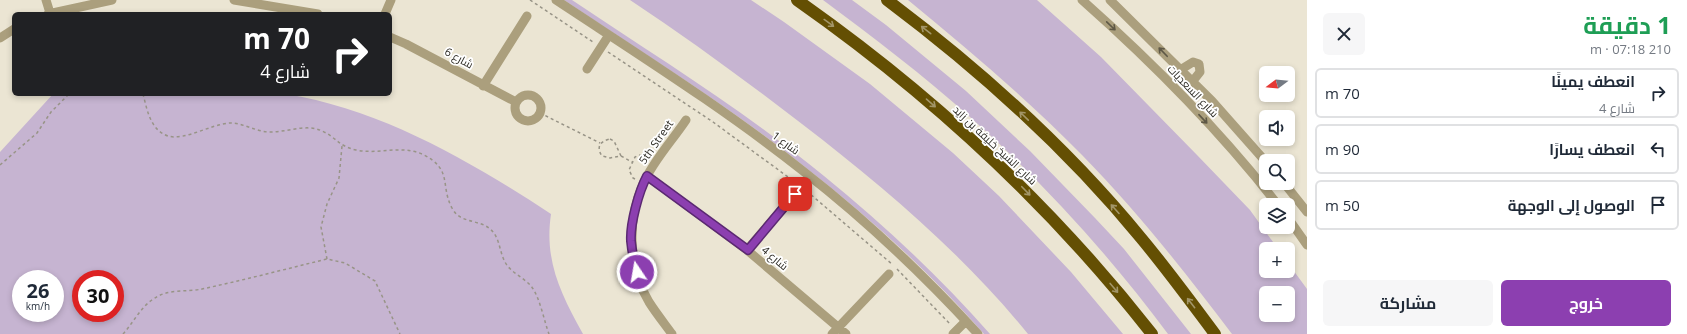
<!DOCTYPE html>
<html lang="ar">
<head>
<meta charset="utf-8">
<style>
	body { margin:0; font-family:"Open Sans",Cairo,sans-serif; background:#f6f6f7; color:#1f2937; direction:rtl; height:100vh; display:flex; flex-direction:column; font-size:15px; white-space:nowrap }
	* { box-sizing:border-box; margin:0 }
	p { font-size:13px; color:#747a83 }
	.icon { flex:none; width:22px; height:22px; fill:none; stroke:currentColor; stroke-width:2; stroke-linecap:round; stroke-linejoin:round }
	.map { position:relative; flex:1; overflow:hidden; direction:ltr }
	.side { display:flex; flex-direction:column; background:#fff; width:380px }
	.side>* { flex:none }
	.guide { position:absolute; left:12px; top:12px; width:380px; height:84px; border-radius:6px; box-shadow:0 2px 6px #0003; direction:rtl; background:#202124; color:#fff; overflow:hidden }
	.needle { width:26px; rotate:254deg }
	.buttons { position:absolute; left:1259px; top:66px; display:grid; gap:8px }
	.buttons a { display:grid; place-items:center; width:36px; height:36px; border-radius:6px; background:#fff; box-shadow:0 2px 6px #0003; font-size:20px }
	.speed { position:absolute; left:12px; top:270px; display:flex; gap:8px; font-size:20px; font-weight:700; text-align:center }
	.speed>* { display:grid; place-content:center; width:52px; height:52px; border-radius:50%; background:#fff; box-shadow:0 2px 6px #0003; line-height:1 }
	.speed small { font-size:10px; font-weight:400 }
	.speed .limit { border:6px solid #d22; background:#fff; color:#111 }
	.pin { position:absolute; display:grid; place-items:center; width:34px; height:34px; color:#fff; margin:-17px; border-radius:8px; box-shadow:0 2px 6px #0006 }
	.me { position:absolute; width:44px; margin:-22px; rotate:348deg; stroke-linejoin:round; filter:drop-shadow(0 0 3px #0008) }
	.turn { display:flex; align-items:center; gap:14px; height:84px; padding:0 16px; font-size:18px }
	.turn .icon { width:52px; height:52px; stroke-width:2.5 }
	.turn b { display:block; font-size:28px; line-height:34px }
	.round { display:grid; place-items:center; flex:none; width:42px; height:42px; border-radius:6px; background:#f6f6f7 }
	.summary { display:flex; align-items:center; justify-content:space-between; height:68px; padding:0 16px }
	h1 { font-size:24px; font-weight:700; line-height:30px; color:#1e9e55 }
	.cta { display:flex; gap:8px; margin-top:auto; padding:8px 16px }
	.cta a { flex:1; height:46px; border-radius:6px; background:#8c3fb0; color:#fff; font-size:16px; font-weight:700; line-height:46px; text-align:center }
	.cta a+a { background:#f6f6f7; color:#1f2937 }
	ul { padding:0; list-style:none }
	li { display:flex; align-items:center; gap:12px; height:50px; margin:0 8px 6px; padding:0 8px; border:2px solid #e0e1e3; border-radius:6px }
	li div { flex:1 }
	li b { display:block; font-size:15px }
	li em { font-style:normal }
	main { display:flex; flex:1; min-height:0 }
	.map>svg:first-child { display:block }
	.green { fill:#c6b4d1; fill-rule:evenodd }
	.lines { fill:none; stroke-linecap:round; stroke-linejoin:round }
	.path { stroke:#989487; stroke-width:1.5; stroke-dasharray:3 3; stroke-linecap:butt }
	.minor { stroke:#ab9f7d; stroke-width:9 }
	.highway { stroke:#644f03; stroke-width:12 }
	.oneway { stroke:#a29568 }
	.oneway2 { stroke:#5e5846 }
	.route-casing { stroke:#5b2972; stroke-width:10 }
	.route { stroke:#8c3fb0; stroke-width:7 }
	.labels { text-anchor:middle; stroke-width:3.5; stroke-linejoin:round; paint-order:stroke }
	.street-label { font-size:11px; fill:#2b2922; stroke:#fff }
</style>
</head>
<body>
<main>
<section class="side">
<div class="summary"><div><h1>1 دقيقة</h1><p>210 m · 07:18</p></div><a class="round"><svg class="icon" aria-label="close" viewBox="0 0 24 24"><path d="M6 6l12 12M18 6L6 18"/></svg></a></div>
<ul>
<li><svg class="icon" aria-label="right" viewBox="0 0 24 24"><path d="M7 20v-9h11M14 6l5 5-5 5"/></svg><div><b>انعطف يمينًا</b><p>شارع 4</p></div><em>70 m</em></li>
<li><svg class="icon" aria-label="left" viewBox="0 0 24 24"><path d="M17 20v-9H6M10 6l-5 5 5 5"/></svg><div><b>انعطف يسارًا</b></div><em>90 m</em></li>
<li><svg class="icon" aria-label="arrive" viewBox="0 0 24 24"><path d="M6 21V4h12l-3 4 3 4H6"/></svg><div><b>الوصول إلى الوجهة</b></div><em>50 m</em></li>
</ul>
<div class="cta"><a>خروج</a><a>مشاركة</a></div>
</section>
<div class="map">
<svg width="1307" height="334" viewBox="0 0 1307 334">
	<rect width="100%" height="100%" fill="#ebe5d3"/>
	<path class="green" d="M564 0H572C657 57 745 111 824 176 883 224 940 277 990 334H984C931 273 869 217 805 167 729 106 645 55 564 0Z
		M630 0H751L784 22 870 84 953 153 999 196 1071 272 1123 334H1028C963 254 884 187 802 124 746 81 689 39 630 0Z
		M823 0H852L886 25 966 91 1030 151 1095 218 1124 249 1191 334H1168C1110 256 1043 182 970 117 923 75 873 37 823 0Z
		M908 0H1037L1101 57 1197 155 1250 210 1278 249H1266V271H1288V263L1307 289V334H1232C1185 272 1137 211 1082 155 1028 100 968 49 908 0ZM1266 293H1288V315H1266Z
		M53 94H286C383 110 470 161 551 214 544 261 561 294 583 334H0V152ZM21 279H55V313H21ZM81 279H115V313H81Z"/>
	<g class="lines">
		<path class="path" d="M530 0 593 42
			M608 52 713 122 799 185
			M143 94C147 109 150 130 168 136 185 141 211 124 230 123 243 123 255 131 268 132 285 133 306 123 322 131 336 137 338 146 356 150 379 155 402 144 424 155 453 170 440 186 452 208 460 224 479 219 490 229 500 237 499 251 505 262 510 272 523 277 531 286 540 297 544 321 549 334
			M540 113 600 143
			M610 139 614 141 621 156 610 158 602 156C596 147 600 141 610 139Z
			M621 156 632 162
			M0 165 37 133 51 112 69 94
			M635 179 633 178 629 170 635 157 639 155 648 157
			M802 187 893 265
			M327 259 321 227 327 204 339 178 342 146
			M897 269 950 324
			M123 334C134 322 141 306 155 298 167 289 188 292 202 289 244 280 286 269 327 259L345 263 375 281 400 334"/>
		<path class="minor" d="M46 0 50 13
			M234 0 318 14
			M556 0C639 55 725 109 803 171 866 220 924 275 978 334
			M1082 0C1152 62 1221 132 1278 205
			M1110 0 1212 101 1266 162
			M48 14 112 0
			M385 14 391 0
			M390 37 406 44 516 102
			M0 38 14 29
			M587 69 609 35
			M1180 70 1193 62 1199 64 1200 72 1192 82
			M483 86 527 16
			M515 108a13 13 0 1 1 26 0a13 13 0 1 1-26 0Z
			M647 176 747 250 846 334
			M1284 183 1307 212
			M1288 218 1307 245
			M747 250 795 194
			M672 334C664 323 656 313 649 302 628 267 627 220 643 184 653 161 672 141 686 120
			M832 334 889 274
			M953 334 966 321"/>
		<path class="highway" d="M797 0C931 94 1051 205 1152 334
			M887 0C979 69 1068 149 1141 238 1167 269 1191 302 1215 334"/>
	</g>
	<defs><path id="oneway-shaft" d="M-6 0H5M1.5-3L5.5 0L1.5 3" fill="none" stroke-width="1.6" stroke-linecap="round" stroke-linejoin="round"/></defs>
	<g class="oneway">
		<use href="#oneway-shaft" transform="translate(829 23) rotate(36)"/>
		<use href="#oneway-shaft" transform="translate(926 30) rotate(-142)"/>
		<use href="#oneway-shaft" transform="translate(931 103) rotate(41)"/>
		<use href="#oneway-shaft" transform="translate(1024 116) rotate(-136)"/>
		<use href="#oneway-shaft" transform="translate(1026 191) rotate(46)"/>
		<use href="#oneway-shaft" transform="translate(1115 209) rotate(-132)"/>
		<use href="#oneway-shaft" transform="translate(1114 288) rotate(50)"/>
		<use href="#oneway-shaft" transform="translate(1191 303) rotate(-128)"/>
	</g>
	<g class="oneway2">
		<use href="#oneway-shaft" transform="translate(1111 26) rotate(44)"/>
		<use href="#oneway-shaft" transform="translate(1163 52) rotate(-134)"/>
		<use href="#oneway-shaft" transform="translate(1203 119) rotate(47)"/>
	</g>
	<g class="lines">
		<g class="route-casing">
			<path id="route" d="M637 272C634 262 632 251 631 241 630 223 639 191 647 176L748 250 795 194"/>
		</g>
		<use href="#route" class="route"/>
	</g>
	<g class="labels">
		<g class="street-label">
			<text transform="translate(459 58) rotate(29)" y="4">شارع 6</text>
			<text transform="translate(1193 91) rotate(46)" y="4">شارع السعديات</text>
			<text transform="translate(656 142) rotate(-55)" y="4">5th Street</text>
			<text transform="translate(786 143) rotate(36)" y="4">شارع 1</text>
			<text transform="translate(995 145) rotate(43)" y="4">شارع الشيخ خليفة بن زايد</text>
			<text transform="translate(775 258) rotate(40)" y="4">شارع 4</text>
		</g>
	</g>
</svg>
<div class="buttons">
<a><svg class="needle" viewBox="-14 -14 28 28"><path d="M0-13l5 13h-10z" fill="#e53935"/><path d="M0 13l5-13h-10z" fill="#747a83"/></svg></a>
<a><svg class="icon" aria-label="sound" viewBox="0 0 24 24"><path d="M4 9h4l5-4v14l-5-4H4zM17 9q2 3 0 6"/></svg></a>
<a><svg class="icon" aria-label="search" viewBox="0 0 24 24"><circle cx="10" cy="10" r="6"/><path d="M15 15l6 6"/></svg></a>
<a><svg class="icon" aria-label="layers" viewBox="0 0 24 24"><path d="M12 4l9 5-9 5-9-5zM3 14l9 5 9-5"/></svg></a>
<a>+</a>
<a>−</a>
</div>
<div class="speed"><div>26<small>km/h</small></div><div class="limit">30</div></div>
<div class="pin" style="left:795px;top:194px;background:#d93025"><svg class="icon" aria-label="arrive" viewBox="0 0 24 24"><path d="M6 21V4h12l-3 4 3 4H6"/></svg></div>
<svg class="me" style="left:637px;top:272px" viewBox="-20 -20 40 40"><circle r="17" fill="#8c3fb0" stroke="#fff" stroke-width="3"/><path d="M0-11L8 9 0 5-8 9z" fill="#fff"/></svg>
<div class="guide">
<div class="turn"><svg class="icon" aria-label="right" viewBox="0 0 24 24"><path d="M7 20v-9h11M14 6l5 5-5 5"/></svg><div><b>70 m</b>شارع 4</div></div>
</div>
</div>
</main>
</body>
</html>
